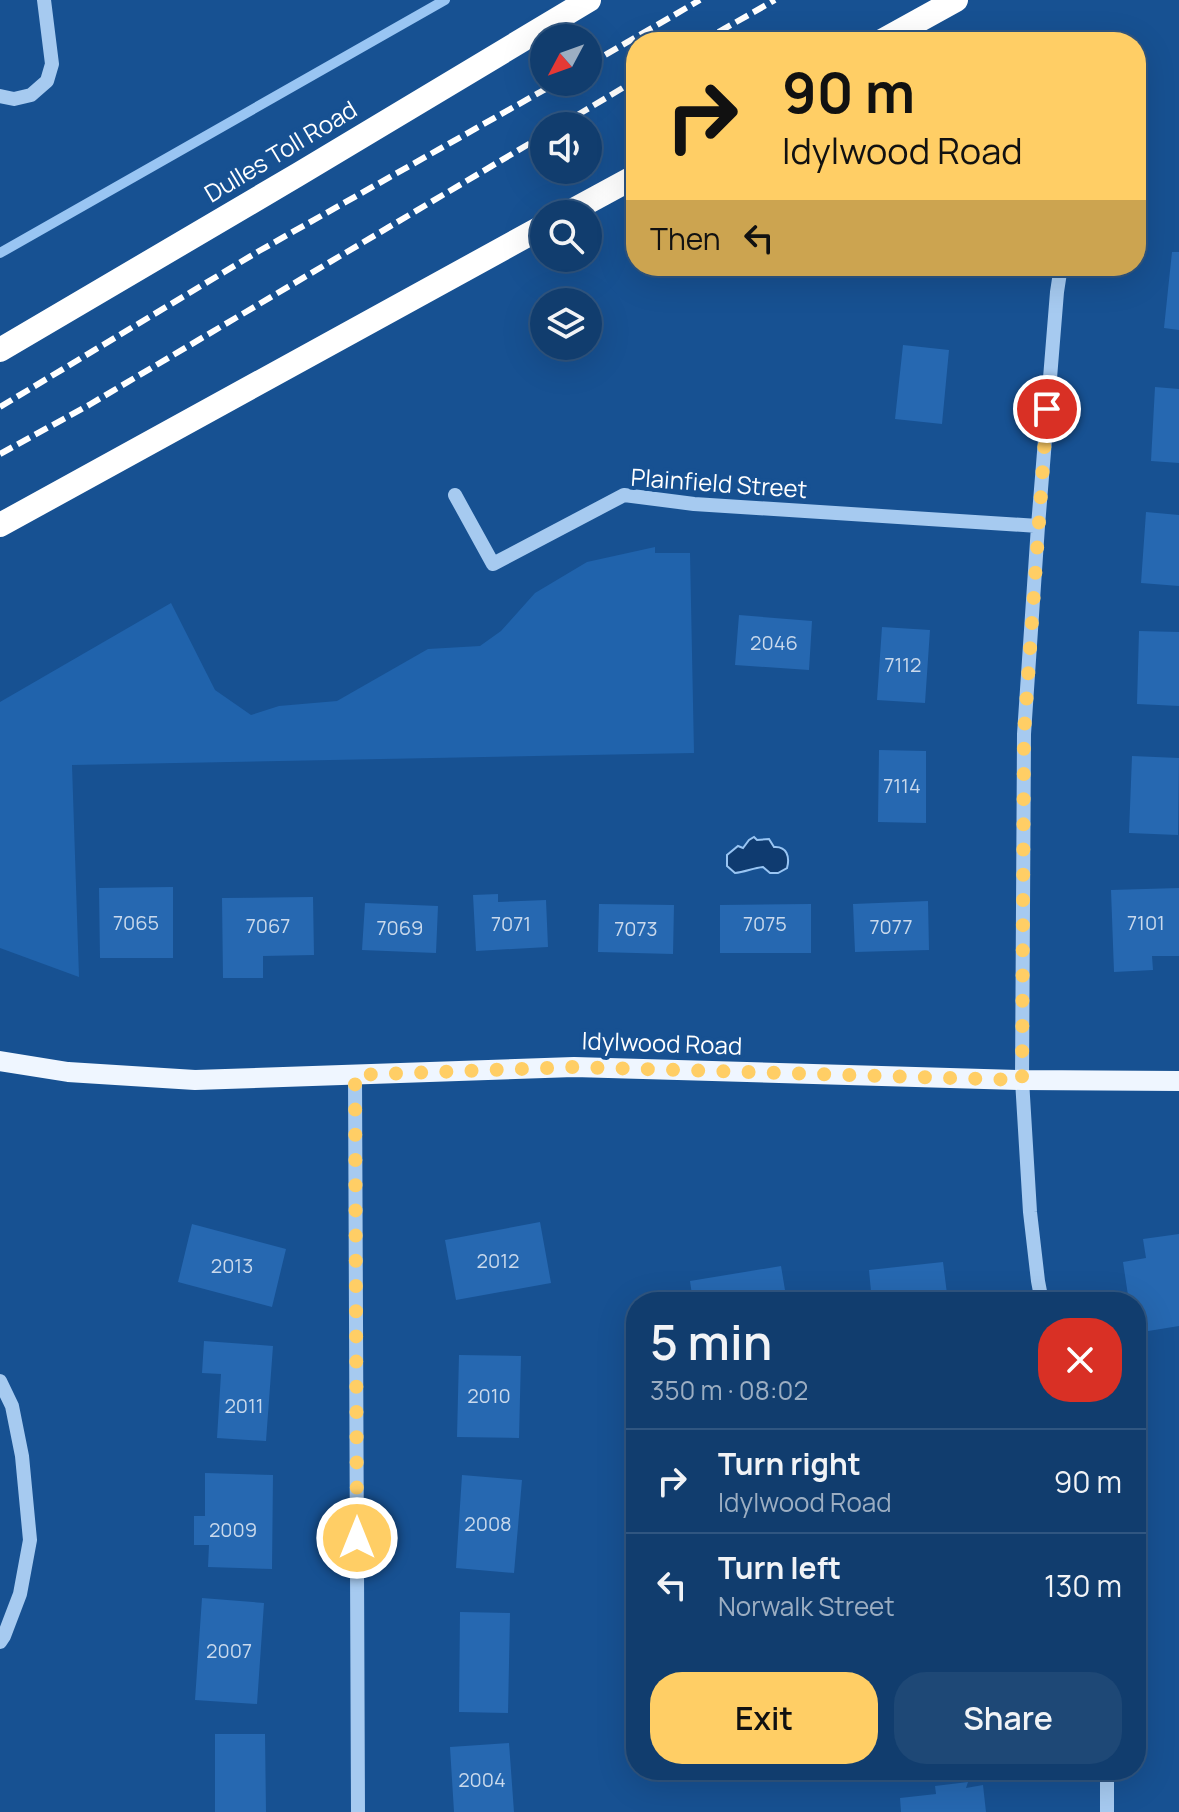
<!DOCTYPE html>
<html lang="en">
<head>
<meta charset="utf-8">
<style>
	body { margin:0; font-family:Manrope,sans-serif; background:#1e4876; color:#f1f3f6; height:100vh; display:flex; flex-direction:column; font-size:30px; white-space:nowrap }
	* { box-sizing:border-box; margin:0 }
	p { font-size:26px; color:#9caec2 }
	.icon { flex:none; width:44px; height:44px; fill:none; stroke:currentColor; stroke-width:2; stroke-linecap:round; stroke-linejoin:round }
	.map { position:relative; flex:1; overflow:hidden }
	.side { position:absolute; left:626px; top:1292px; width:520px; height:488px; display:flex; flex-direction:column; background:#113d6e; border-radius:32px; box-shadow:0 8px 32px #0002,0 0 0 2px #305681 }
	.side>* { flex:none }
	.guide { position:absolute; left:626px; top:32px; width:520px; height:244px; border-radius:32px; box-shadow:0 8px 32px #0002,0 0 0 2px #305681; background:#ffce65; color:#111; overflow:hidden }
	.needle { width:52px; rotate:229deg }
	.fabs { position:absolute; left:530px; top:24px; display:grid; gap:16px }
	.fabs a { display:grid; place-items:center; width:72px; height:72px; border-radius:50%; background:#113d6e; box-shadow:0 8px 32px #0002,0 0 0 2px #305681; font-size:40px }
	.pin { position:absolute; display:grid; place-items:center; width:68px; height:68px; color:#fff; margin:-34px; border:4px solid #fff; border-radius:50%; box-shadow:0 2px 8px #0007 }
	.me { position:absolute; width:88px; margin:-44px; rotate:0deg; stroke-linejoin:round; filter:drop-shadow(0 0 6px #0008) }
	.turn { display:flex; align-items:center; gap:28px; height:168px; padding:0 24px; font-size:36px }
	.turn .icon { width:104px; height:104px; stroke-width:2.5 }
	.turn b { display:block; font-size:56px; line-height:68px }
	.then { display:flex; align-items:center; height:76px; padding:0 24px; background:#0003; gap:16px; font-size:30px }
	.round { display:grid; place-items:center; flex:none; width:84px; height:84px; border-radius:32px; background:#1e4876 }
	.overview { display:flex; align-items:center; justify-content:space-between; height:136px; padding:0 24px }
	h1 { font-size:48px; font-weight:600; line-height:60px }
	.button { display:flex; gap:16px; margin-top:auto; padding:16px 24px }
	.button a { flex:1; height:92px; border-radius:32px; background:#ffce65; color:#111; font-size:32px; font-weight:600; line-height:92px; text-align:center }
	.button a+a { background:#1e4876; color:#f1f3f6 }
	ul { padding:0; list-style:none }
	li { display:flex; align-items:center; gap:24px; height:104px; padding:0 24px; border-top:2px solid #305681 }
	li div { flex:1 }
	li b { display:block; font-size:30px }
	li em { font-style:normal }
	.map>svg:first-child { display:block }
	.green { fill:#2063ac }
	.water { fill:#0f3b70; stroke:#99c5f3; stroke-width:2 }
	.lines { fill:none; stroke-linecap:round; stroke-linejoin:round }
	.stream { stroke:#99c5f3; stroke-width:10 }
	.building { fill:#2668b1 }
	.minor { stroke:#a6caf0; stroke-width:14 }
	.major { stroke:#eff6ff; stroke-width:20 }
	.highway { stroke:#fff; stroke-width:24 }
	.rail { stroke:#fff; stroke-width:6; stroke-dasharray:14 6; stroke-linecap:butt }
	.route { stroke:#ffce65; stroke-width:14; stroke-dasharray:0 25.2 }
	.labels { text-anchor:middle; stroke-width:8; stroke-linejoin:round; paint-order:stroke }
	.number-label { font-size:20px; fill:#c9d9ec }
	.street-label { font-size:24px; fill:#fff; stroke:#175192 }
</style>
</head>
<body>
<div class="map">
<svg width="1179" height="1812" viewBox="0 0 1179 1812">
	<rect width="100%" height="100%" fill="#175192"/>
	<path class="green" d="M655 547V553H690L694 753 72 765 79 977 0 948V702L171 603 215 690 251 715 279 706 337 701 428 649 480 646 501 631 535 593 587 562Z"/>
	<path class="water" d="M754 837 757 840 769 839 774 847C787 846 790 857 787 868L778 873H770L763 867C753 868 745 872 735 873L727 866V855L738 846 743 848 749 840Z"/>
	<g class="lines">
		<path class="stream" d="M0 253 445 0"/>
	</g>
	<path class="building" d="M1172 252H1179V330L1164 328Z
		M903 345 949 350 942 424 895 419Z
		M1155 387 1179 389V463L1151 461Z
		M1146 512 1179 515V586L1141 583Z
		M739 615 812 621 809 670 735 665Z
		M882 627 930 630 925 703 877 700Z
		M1139 631 1179 632V706L1137 704Z
		M879 750 926 751V823L878 822Z
		M1132 756 1179 758 1178 835 1129 833Z
		M173 887V958H100L99 888Z
		M1179 888V956H1152L1153 970 1114 972 1111 890Z
		M498 894V902L546 900 548 947 476 951 473 895Z
		M313 897 314 955 263 956V978H223L222 898Z
		M928 901 929 950 855 952 853 904Z
		M365 903 438 906 436 953 362 950Z
		M599 904 674 905 673 954 598 952Z
		M811 904V953H720V905Z
		M540 1222 551 1283 456 1300 445 1240Z
		M192 1224 286 1249 272 1307 178 1282Z
		M1179 1234V1326L1136 1333V1302H1129L1123 1262 1146 1258 1143 1239Z
		M943 1262 948 1302H872L869 1270Z
		M781 1266 787 1302H693L690 1281Z
		M204 1341 273 1346 266 1441 217 1438 221 1374 202 1373Z
		M459 1355 521 1356 519 1438 457 1437Z
		M205 1473 273 1475 272 1569 208 1567 209 1545H194V1516H205Z
		M462 1475 522 1480 514 1573 456 1568Z
		M202 1598 264 1603 257 1704 195 1700Z
		M460 1612 510 1613 508 1713 459 1712Z
		M215 1734H265L266 1812H215Z
		M509 1743 514 1812H454L450 1747Z
		M968 1782 966 1788 983 1785 986 1812H901L900 1798 936 1794 935 1786Z"/>
	<g class="lines">
		<path class="minor" d="M0 96 14 99 31 95 47 81 52 64 44 0
			M455 495 493 564 624 495 694 504 1038 526
			M355 1075 358 1812
			M1042 1302 1038 1281 1030 1212 1022 1080 1024 734 1038 526 1057 292 1061 266
			M0 1381 12 1406 22 1456 30 1540 20 1594 4 1636 0 1642
			M1107 1812V1770"/>
		<path class="major" d="M0 1061 68 1072 195 1080 574 1067 1022 1080 1179 1081"/>
		<path class="highway" d="M880 42 956 0
			M566 214 636 176
			M0 350 299 174 589 0
			M0 525 544 226"/>
		<path class="rail" d="M701 42 775 0
			M588 65 700 0
			M559 126 636 80
			M0 407 259 251 558 82
			M0 454 89 405 544 135"/>
	</g>
	<g class="lines">
		<path class="route" d="M357 1538 355 1075 574 1067 1022 1080 1024 734 1047 409"/>
	</g>
	<g class="labels">
		<g class="number-label">
			<text x="774" y="650">2046</text>
			<text x="903" y="672">7112</text>
			<text x="902" y="793">7114</text>
			<text x="136" y="930">7065</text>
			<text x="1146" y="930">7101</text>
			<text x="511" y="931">7071</text>
			<text x="765" y="931">7075</text>
			<text x="268" y="933">7067</text>
			<text x="891" y="934">7077</text>
			<text x="400" y="935">7069</text>
			<text x="636" y="936">7073</text>
			<text x="498" y="1268">2012</text>
			<text x="232" y="1273">2013</text>
			<text x="489" y="1403">2010</text>
			<text x="244" y="1413">2011</text>
			<text x="488" y="1531">2008</text>
			<text x="233" y="1537">2009</text>
			<text x="229" y="1658">2007</text>
			<text x="482" y="1787">2004</text>
		</g>
		<g class="street-label">
			<text transform="translate(281 152) rotate(-31)" y="8">Dulles Toll Road</text>
			<text transform="translate(719 484) rotate(4)" y="8">Plainfield Street</text>
			<text transform="translate(662 1044) rotate(2)" y="8">Idylwood Road</text>
		</g>
	</g>
</svg>
<div class="fabs">
<a><svg class="needle" viewBox="-14 -14 28 28"><path d="M0-13l5 13h-10z" fill="#e53935"/><path d="M0 13l5-13h-10z" fill="#9caec2"/></svg></a>
<a><svg class="icon" aria-label="sound" viewBox="0 0 24 24"><path d="M4 9h4l5-4v14l-5-4H4zM17 9q2 3 0 6"/></svg></a>
<a><svg class="icon" aria-label="search" viewBox="0 0 24 24"><circle cx="10" cy="10" r="6"/><path d="M15 15l6 6"/></svg></a>
<a><svg class="icon" aria-label="layers" viewBox="0 0 24 24"><path d="M12 4l9 5-9 5-9-5zM3 14l9 5 9-5"/></svg></a>
</div>
<div class="pin" style="left:1047px;top:409px;background:#d93025"><svg class="icon" aria-label="arrive" viewBox="0 0 24 24"><path d="M6 21V4h12l-3 4 3 4H6"/></svg></div>
<svg class="me" style="left:357px;top:1538px" viewBox="-20 -20 40 40"><circle r="17" fill="#ffce65" stroke="#fff" stroke-width="3"/><path d="M0-11L8 9 0 5-8 9z" fill="#fff"/></svg>
<div class="guide">
<div class="turn"><svg class="icon" aria-label="right" viewBox="0 0 24 24"><path d="M7 20v-9h11M14 6l5 5-5 5"/></svg><div><b>90 m</b>Idylwood Road</div></div>
<div class="then">Then<svg class="icon" aria-label="left" viewBox="0 0 24 24"><path d="M17 20v-9H6M10 6l-5 5 5 5"/></svg></div>
</div>
<section class="side">
<div class="overview"><div><h1>5 min</h1><p>350 m · 08:02</p></div><a class="round" style="background:#d93025;color:#fff"><svg class="icon" aria-label="close" viewBox="0 0 24 24"><path d="M6 6l12 12M18 6L6 18"/></svg></a></div>
<ul>
<li><svg class="icon" aria-label="right" viewBox="0 0 24 24"><path d="M7 20v-9h11M14 6l5 5-5 5"/></svg><div><b>Turn right</b><p>Idylwood Road</p></div><em>90 m</em></li>
<li><svg class="icon" aria-label="left" viewBox="0 0 24 24"><path d="M17 20v-9H6M10 6l-5 5 5 5"/></svg><div><b>Turn left</b><p>Norwalk Street</p></div><em>130 m</em></li>
</ul>
<div class="button"><a>Exit</a><a>Share</a></div>
</section>
</div>
</body>
</html>
